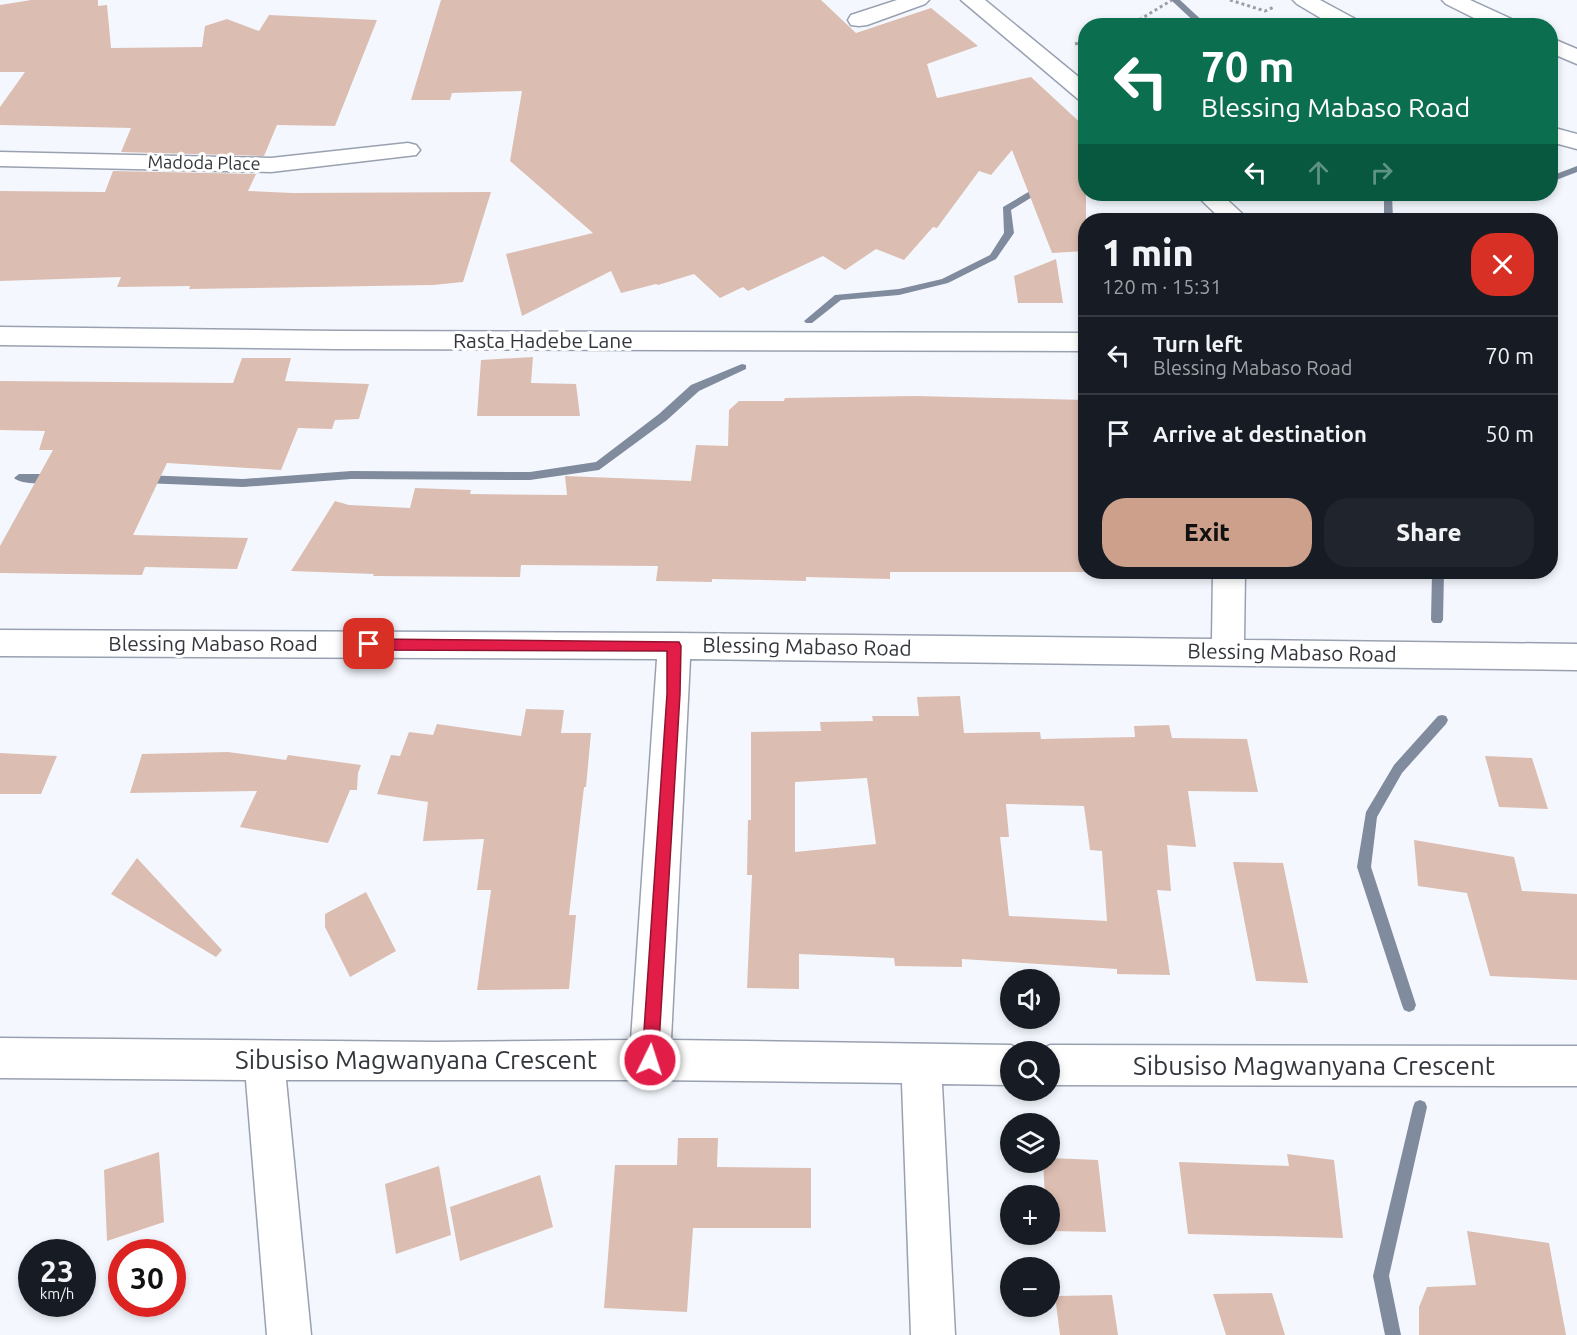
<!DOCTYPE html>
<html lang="en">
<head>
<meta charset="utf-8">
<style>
	body { margin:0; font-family:Ubuntu,sans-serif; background:#20242c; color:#f1f3f6; height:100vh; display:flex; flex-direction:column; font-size:22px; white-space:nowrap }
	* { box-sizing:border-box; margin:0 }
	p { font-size:20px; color:#9ea1a6 }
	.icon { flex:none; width:33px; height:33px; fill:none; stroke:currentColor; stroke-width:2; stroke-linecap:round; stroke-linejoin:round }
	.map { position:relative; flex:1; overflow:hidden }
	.drawer { position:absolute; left:1078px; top:213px; width:480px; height:366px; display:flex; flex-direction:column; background:#171b24; border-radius:24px; box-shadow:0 3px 9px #0003 }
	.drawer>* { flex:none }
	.top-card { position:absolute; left:1078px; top:18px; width:480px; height:183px; border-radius:24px; box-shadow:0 3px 9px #0003; background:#0b6e4f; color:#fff; overflow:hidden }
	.controls { position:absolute; left:1000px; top:969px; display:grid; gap:12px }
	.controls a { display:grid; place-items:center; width:60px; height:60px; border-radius:50%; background:#171b24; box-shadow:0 3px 9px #0003; font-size:30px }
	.speed { position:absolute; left:18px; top:1239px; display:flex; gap:12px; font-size:30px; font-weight:700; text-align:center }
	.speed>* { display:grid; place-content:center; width:78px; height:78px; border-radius:50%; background:#171b24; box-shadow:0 3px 9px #0003; line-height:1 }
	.speed small { font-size:15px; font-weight:400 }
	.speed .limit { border:9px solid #d22; background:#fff; color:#111 }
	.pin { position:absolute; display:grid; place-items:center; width:51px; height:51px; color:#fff; margin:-26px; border-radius:12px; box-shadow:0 3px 9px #0006 }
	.me { position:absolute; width:66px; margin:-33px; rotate:4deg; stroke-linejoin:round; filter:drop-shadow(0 0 4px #0008) }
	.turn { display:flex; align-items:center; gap:21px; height:126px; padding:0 24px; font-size:27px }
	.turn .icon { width:78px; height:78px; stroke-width:2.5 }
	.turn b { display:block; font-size:42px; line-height:51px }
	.lanes { display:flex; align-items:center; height:57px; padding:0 24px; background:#0003; justify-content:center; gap:30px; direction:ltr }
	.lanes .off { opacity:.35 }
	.round { display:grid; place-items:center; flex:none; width:63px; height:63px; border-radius:24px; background:#20242c }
	.overview { display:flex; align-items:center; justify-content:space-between; height:102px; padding:0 24px }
	h1 { font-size:36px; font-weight:800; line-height:45px }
	.button { display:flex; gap:12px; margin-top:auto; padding:12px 24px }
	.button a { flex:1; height:69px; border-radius:24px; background:#cca08b; color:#111; font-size:24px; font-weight:800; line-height:69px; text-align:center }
	.button a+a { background:#20242c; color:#f1f3f6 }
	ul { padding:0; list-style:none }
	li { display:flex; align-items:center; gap:18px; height:78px; padding:0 24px; border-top:2px solid #363941 }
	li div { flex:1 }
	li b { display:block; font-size:22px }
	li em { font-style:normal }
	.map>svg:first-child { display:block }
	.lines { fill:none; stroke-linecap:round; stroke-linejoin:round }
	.stream { fill:#808b9e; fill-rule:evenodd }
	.building { fill:#dcbdb1; fill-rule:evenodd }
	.street-casing { stroke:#99a1b1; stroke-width:3 }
	.path { stroke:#9c9fa5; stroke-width:3; stroke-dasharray:3 3; stroke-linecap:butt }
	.street { fill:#fff; fill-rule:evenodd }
	.route { fill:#e11d48; stroke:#92132f; stroke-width:1.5 }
	.labels { text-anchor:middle; stroke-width:6; stroke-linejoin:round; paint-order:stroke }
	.far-street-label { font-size:18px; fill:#33363c; stroke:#fff }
	.street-label { font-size:21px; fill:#33363c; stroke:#fff }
	.near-street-label { font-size:26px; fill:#33363c; stroke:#fff }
</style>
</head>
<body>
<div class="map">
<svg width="1577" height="1335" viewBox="0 0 1577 1335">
	<rect width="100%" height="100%" fill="#f4f8fe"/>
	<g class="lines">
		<path class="stream" d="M1171 0H1180L1208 26H1199Z
			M1577 166V172L1551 182V176Z
			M1042 184 1046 187 1045 189 1011 210 1014 233 996 259 948 283 899 295 841 300 812 323H806L804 321 835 295 899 289 942 279 990 255 1004 233 1003 207Z
			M1384 194H1392L1393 220H1384Z
			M1462 194H1503C1492 201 1473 201 1462 194Z
			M742 364 746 365V369L699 391 667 420 599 470 530 480 351 479 243 487 143 483 138 479 143 475 243 479 351 471 530 472 596 462 659 414 691 385Z
			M19 474H54L59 478C52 485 21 485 14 478Z
			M1432 572H1444L1443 620 1441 623H1433L1431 620Z
			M1442 715 1446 716 1448 720 1446 724 1402 773 1377 817 1371 867 1416 1005 1414 1010 1409 1012 1404 1010 1402 1005 1357 867 1366 812 1394 765 1438 716Z
			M1420 1100 1425 1102 1427 1107 1389 1276 1401 1335H1385L1373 1276 1413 1107 1415 1102Z"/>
	</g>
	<path class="building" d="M31 0H98V6L107 5 111 48 202 47 205 26 227 19 259 31 269 15 377 20 335 126 277 125 264 156 121 152 131 128 0 125V107L25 72H0V5Z
		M441 0H821L856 33 931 8 978 46 927 64 937 98 1031 77 1086 128V251L1052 253 1012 150 991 175 979 171 937 228 933 227 904 260 876 249 845 270 823 256 748 291 743 287 720 298 694 274 658 285 656 284 621 293 611 271 522 316 506 254 593 233 510 161 522 91 452 93 450 100H411Z
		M113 171 256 174 248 191 293 193 491 192 463 282 433 285 189 289 190 286 117 287 121 277 0 281V191L105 192Z
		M1056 259 1063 303H1018L1014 276Z
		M533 357 531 383 576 384 580 416H477L481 360Z
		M242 358H291L285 381 369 384 359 419 335 420 332 429 298 428 281 470 167 463 133 535 248 538 237 569 145 567 142 575 0 573V546L53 450H39L45 431 0 430V381L233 383Z
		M915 396 1086 400V572H890V579L806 577V581L712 579V582L656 581 658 566 521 565 520 577 373 576 374 574 291 571 335 501 349 505 410 508 415 488 471 490 470 494 567 495 565 476 691 481 696 445 728 446 729 410 739 401H784L785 398Z
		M960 696 964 733 1040 732 1041 739 1135 737 1134 726 1169 725 1172 738 1247 739 1258 792 1188 791 1196 847 1167 845 1171 891 1157 890 1170 975 1117 974V969L962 959V967L895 966 894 958 799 954V989L747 988 752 875H747L748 820H751V732L821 731 820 722 873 721 872 716H919L917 697ZM867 778 876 844 795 852V782ZM1006 804 1084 806 1090 850 1102 851 1107 921 1009 916 1000 837H1009Z
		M526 709 564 710 561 733H591L586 787H584L569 915H576L569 989 477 990 491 890H477L484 839 423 841 428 802 377 794 391 755 400 756 409 732 433 735 437 724 521 736Z
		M228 752 286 760 288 755 361 765 358 773 357 790H350L328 843 240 827 257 791 130 793 142 754Z
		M0 753 57 756 41 794H0Z
		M1485 756 1532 758 1548 809 1499 807Z
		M1414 840 1514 857 1522 891 1577 894V980L1490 976 1467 893 1418 886Z
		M137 858 222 950 216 957 111 894Z
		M1233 862 1283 863 1308 983 1256 981Z
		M366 892 396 951 350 977 325 927V914Z
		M678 1138H718L717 1167 811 1168V1228H693L687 1312 604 1308 615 1165H677Z
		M159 1152 164 1222 107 1241 104 1170Z
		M1287 1154 1334 1160 1343 1238 1188 1234 1179 1162 1289 1166Z
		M1050 1158 1098 1160 1106 1232 1050 1231V1196H1045L1043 1162H1050Z
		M439 1166 451 1235 396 1254 385 1184Z
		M540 1175 553 1227 460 1261 450 1207Z
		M1467 1231 1549 1243 1566 1335H1419V1307L1427 1287 1476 1285Z
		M1272 1293 1285 1335H1226L1213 1294Z
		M1112 1295 1118 1335H1060L1055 1296Z"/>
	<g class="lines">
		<g class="street-casing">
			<path id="street" d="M897 0H929L925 4 867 25 859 26 851 25 848 20 851 15Z
				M961 0H985L1086 83V101L1078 99Z
				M1293 0H1320L1359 21 1361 26H1334L1297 4Z
				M1442 0H1470L1516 21 1518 26H1490L1446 4Z
				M1551 38 1577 49V64L1551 53Z
				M1551 127 1577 134V149L1551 142Z
				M408 143 416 145 420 150 416 155 271 172 0 166V152L271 158Z
				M1195 194H1221L1249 220H1222Z
				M0 327 336 331 1086 333V351L336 349 0 345Z
				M1213 572H1245L1244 640 1577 644V670L690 659 671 1040 1011 1045 1025 1052H1011V1085L942 1084 955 1335H911L902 1083 650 1080H286L311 1335H267L246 1080 0 1078V1038L435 1042 631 1040 657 659 0 656V630L674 633 1212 639Z
				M1050 1045 1577 1046V1086L1050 1085V1052H1036Z"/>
		</g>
		<path class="path" d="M1230 0 1265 11 1274 7
			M1129 26 1172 0
			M1075 44 1086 41"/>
		<use href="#street" class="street"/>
	</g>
	<path class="route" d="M369 639 679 642 681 646 680 694 658 1060 656 1065 650 1068 644 1065 642 1060 667 694V651L369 650 362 644Z"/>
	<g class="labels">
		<g class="far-street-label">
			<text transform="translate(204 163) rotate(1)" y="6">Madoda Place</text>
		</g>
		<g class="street-label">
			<text x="543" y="348">Rasta Hadebe Lane</text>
			<text x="213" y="651">Blessing Mabaso Road</text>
			<text transform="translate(807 647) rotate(1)" y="7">Blessing Mabaso Road</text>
			<text transform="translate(1292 653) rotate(1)" y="7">Blessing Mabaso Road</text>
		</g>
		<g class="near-street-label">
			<text x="416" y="1069">Sibusiso Magwanyana Crescent</text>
			<text x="1314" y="1075">Sibusiso Magwanyana Crescent</text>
		</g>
	</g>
</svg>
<div class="controls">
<a><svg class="icon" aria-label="sound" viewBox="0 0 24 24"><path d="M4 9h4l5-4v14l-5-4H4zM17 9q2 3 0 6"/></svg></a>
<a><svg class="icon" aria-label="search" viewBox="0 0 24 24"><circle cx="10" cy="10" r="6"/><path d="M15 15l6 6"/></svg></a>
<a><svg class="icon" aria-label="layers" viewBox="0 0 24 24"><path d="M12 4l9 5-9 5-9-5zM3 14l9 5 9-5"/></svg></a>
<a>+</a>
<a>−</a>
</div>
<div class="speed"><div>23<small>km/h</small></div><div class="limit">30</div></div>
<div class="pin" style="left:369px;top:644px;background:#d93025"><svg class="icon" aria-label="arrive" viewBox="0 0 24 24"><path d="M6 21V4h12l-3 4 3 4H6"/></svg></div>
<svg class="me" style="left:650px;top:1060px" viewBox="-20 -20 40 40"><circle r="17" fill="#e11d48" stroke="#fff" stroke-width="3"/><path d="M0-11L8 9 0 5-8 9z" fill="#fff"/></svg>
<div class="top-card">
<div class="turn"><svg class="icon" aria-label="left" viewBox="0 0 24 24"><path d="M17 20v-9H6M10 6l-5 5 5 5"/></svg><div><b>70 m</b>Blessing Mabaso Road</div></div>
<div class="lanes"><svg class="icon" aria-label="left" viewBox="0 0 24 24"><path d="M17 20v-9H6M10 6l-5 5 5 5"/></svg><svg class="icon off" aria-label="ahead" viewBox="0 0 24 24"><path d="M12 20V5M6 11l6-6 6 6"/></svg><svg class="icon off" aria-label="right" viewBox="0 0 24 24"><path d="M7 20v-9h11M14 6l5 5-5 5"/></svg></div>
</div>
<section class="drawer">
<div class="overview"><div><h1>1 min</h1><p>120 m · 15:31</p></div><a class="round" style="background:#d93025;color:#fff"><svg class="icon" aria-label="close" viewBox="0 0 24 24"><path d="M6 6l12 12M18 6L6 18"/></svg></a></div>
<ul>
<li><svg class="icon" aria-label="left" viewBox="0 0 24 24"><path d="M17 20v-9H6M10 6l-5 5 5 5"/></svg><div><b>Turn left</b><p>Blessing Mabaso Road</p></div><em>70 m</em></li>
<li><svg class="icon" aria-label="arrive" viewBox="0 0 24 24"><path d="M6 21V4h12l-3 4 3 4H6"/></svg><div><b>Arrive at destination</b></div><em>50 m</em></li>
</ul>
<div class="button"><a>Exit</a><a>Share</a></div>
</section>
</div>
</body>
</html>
